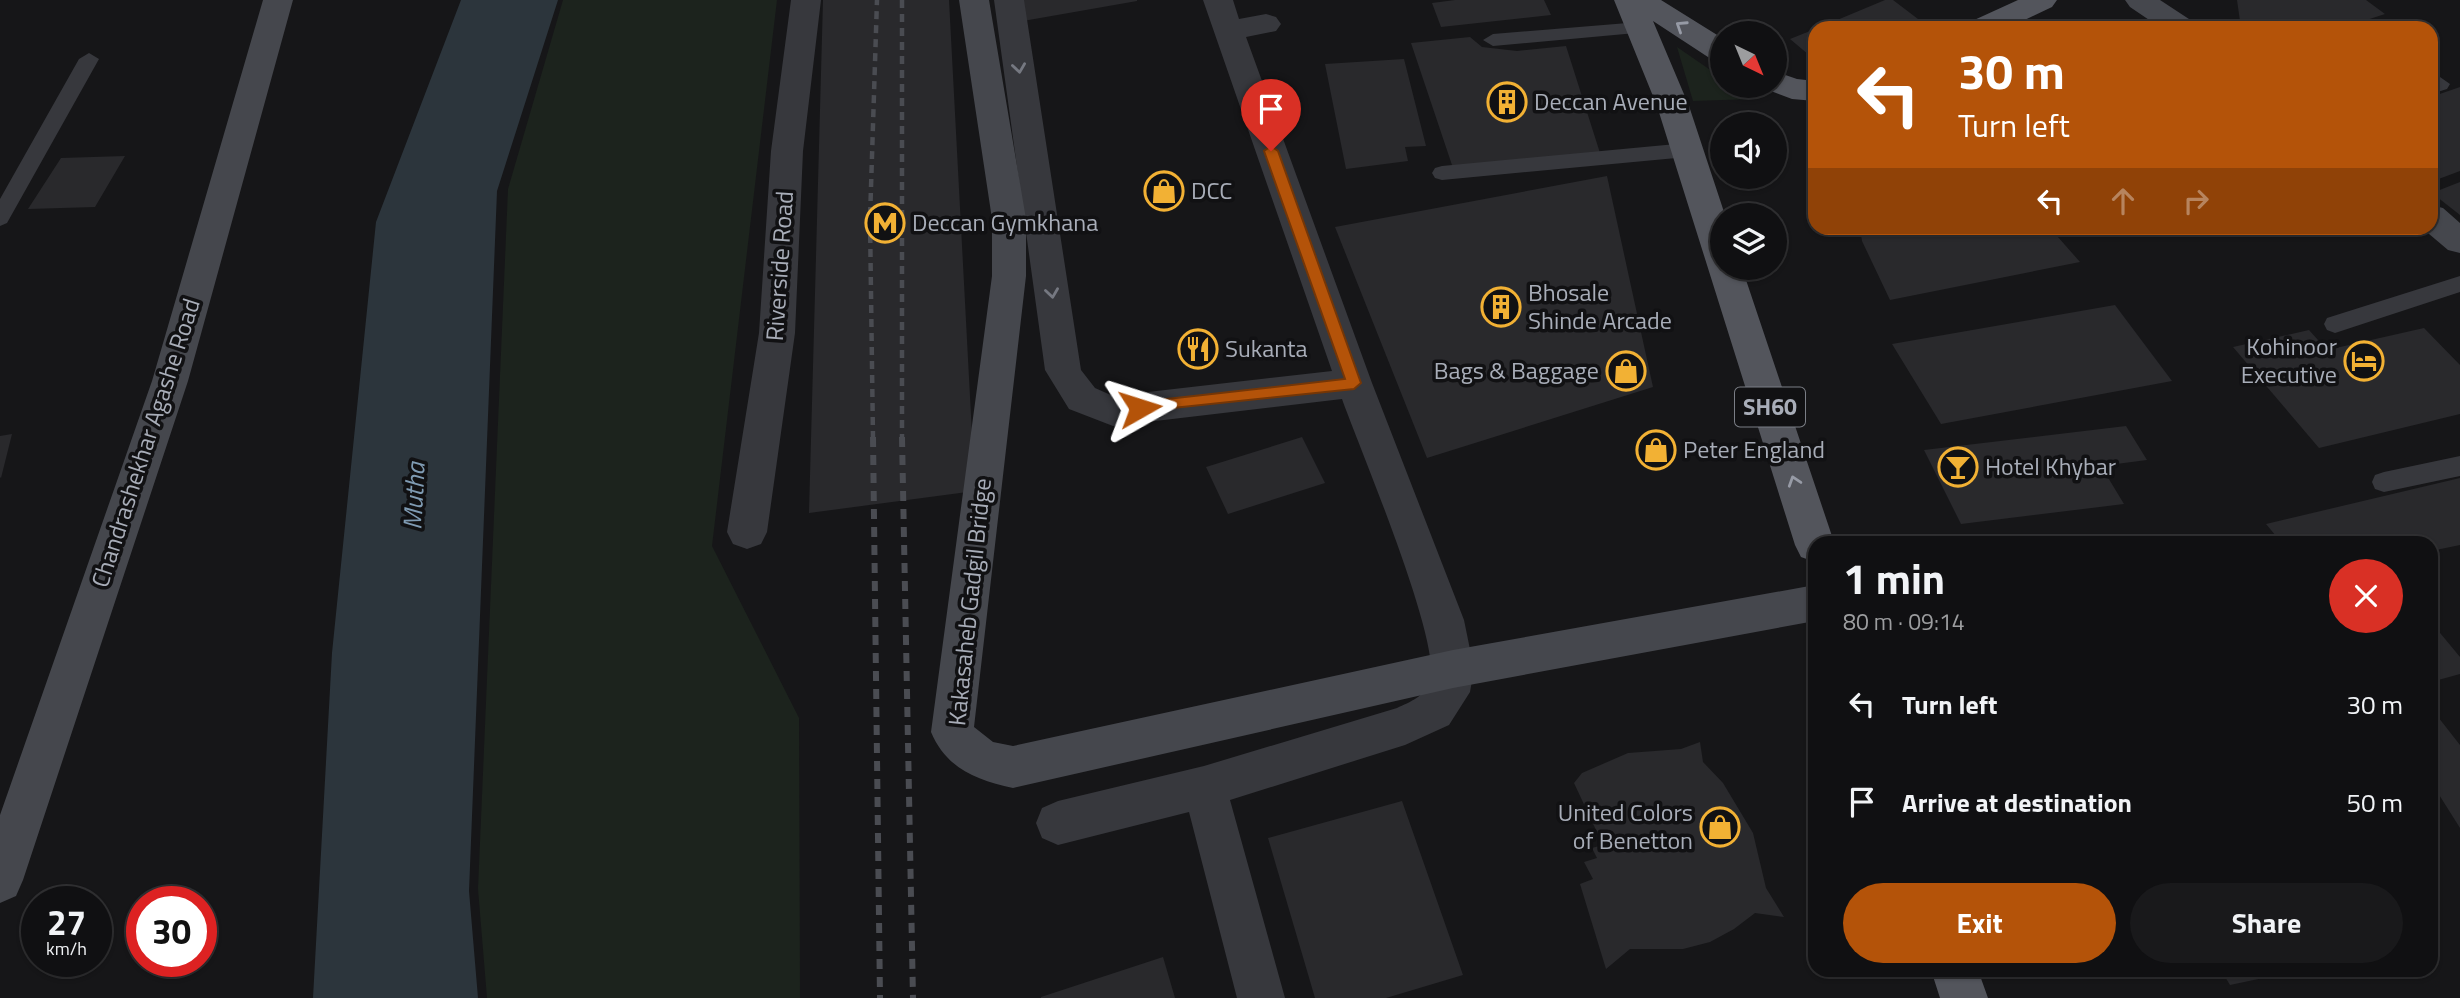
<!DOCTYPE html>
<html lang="en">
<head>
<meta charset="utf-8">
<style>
	body { margin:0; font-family:"Titillium Web",sans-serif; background:#19191b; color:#f1f3f6; height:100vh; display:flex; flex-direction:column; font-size:26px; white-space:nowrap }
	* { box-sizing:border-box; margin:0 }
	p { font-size:23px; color:#9c9d9f }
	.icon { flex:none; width:38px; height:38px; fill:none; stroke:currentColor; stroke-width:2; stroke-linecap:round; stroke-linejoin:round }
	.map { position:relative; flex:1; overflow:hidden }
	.sheet { position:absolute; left:1808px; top:536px; width:630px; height:441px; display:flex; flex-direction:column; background:#101012; border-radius:21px; box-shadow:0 2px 5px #0004,0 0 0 2px #303032 }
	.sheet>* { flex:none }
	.guide { position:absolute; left:1808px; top:21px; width:630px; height:214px; border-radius:21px; box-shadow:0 2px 5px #0004,0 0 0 2px #303032; background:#b45309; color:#fff; overflow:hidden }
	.needle { width:46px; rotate:137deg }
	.controls { position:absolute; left:1710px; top:21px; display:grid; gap:14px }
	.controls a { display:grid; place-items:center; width:77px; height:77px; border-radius:50%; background:#101012; box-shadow:0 2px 5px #0004,0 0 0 2px #303032; font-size:35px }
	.speed { position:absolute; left:21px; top:886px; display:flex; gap:14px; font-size:35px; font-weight:700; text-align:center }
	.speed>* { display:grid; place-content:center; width:91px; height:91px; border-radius:50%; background:#101012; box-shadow:0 2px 5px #0004,0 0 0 2px #303032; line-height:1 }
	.speed small { font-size:18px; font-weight:400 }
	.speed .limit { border:10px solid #d22; background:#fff; color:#111 }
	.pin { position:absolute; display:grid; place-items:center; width:60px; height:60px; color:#fff; margin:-72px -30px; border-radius:50% 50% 50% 0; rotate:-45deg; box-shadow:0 0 7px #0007 }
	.pin .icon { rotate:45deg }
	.me { position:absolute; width:77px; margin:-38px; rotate:84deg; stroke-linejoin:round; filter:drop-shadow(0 0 5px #0008) }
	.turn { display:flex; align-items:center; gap:24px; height:147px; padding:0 35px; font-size:32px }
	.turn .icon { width:91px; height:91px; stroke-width:2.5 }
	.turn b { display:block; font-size:49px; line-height:60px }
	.lanes { display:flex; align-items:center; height:66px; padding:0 35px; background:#0003; justify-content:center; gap:35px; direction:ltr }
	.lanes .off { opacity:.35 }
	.round { display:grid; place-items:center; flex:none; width:74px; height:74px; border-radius:37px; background:#19191b }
	.summary { display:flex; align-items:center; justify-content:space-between; height:119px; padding:0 35px }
	h1 { font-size:42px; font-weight:700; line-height:52px }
	.cta { display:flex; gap:14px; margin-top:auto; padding:14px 35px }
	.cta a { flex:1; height:80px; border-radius:42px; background:#b45309; color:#fff; font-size:28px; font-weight:700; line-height:80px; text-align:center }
	.cta a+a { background:#19191b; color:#f1f3f6 }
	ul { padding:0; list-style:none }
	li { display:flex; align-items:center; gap:21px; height:98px; padding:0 35px }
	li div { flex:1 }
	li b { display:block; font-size:26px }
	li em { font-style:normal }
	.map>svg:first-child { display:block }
	.green { fill:#1c231d }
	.water { fill:#2c353c }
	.building { fill:#29292c }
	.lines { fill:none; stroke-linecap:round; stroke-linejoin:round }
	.lane { fill:#37383d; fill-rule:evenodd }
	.street { fill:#37383d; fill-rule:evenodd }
	.secondary { fill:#45474d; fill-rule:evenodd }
	.primary { fill:#53555c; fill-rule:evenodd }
	.rail-far1 { stroke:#4a4c52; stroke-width:4.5; stroke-dasharray:8 6; stroke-linecap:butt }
	.rail { stroke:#4a4c52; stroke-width:6; stroke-dasharray:10 8; stroke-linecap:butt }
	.oneway { stroke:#979ba6 }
	.oneway2 { stroke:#757881 }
	.route { fill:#b45309; stroke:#753606; stroke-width:2 }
	.labels { text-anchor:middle; stroke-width:7; stroke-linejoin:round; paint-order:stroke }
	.shield { fill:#111113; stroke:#7b7e86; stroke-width:2 }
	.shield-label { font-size:23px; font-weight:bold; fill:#a8adb8 }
	.poi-label { font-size:24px; fill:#a8adb8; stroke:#111113; text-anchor:start }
	.street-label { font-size:24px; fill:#a8adb8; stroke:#111113 }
	.water-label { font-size:26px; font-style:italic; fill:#7f9bb3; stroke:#111113 }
</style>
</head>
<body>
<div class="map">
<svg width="2460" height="998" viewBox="0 0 2460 998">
	<rect width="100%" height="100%" fill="#161618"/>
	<path class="green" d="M563 0H777L712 546 799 718 800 998H487L478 889 508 189Z
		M1677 47 1722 78V86H1732L1752 99 1693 101Z"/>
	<path class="water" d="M461 0H558L497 191 469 891 478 998H313L332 653 376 222Z"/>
	<path class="building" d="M823 0H949L975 491 809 513Z
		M1022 0H1137V1L1023 21Z
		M1455 0H1544L1551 15 1441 27 1432 3Z
		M1885 0H1893L1918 19 1898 28H1818Z
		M2237 0H2366L2385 14 2342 28H2241Z
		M1815 29V60L1790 39Z
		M1470 37 1482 47 1517 51 1566 46 1600 153 1453 168 1411 43Z
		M1404 59 1426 146 1405 147 1408 161 1346 169 1325 64Z
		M2460 87V171L2436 180 2431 175V97Z
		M125 156 95 207 28 209 61 158Z
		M1607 176 1653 387 1427 458 1335 227Z
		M2460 182V215L2432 193Z
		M1860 228H2050L2080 262 1890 300 1862 241Z
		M2115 305 2172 381 1941 424 1892 344Z
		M2424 328 2460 365V414L2319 448 2233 347 2309 330 2327 350Z
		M2126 426 2147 460 2101 466 2124 504 1961 524 1924 450Z
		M12 434 1 478 0 477V436Z
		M1302 437 1325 483 1228 514 1206 467Z
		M2460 478V545L2431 551V542H2281L2266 524Z
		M2431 622 2460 657V674L2431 682Z
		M2431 708 2460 745V828L2431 782Z
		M1700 742 1703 762 1723 783 1753 833 1766 888 1784 917 1755 913 1734 929 1710 942 1683 949H1630L1606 969 1580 884 1593 879 1584 862 1597 858 1592 848 1603 845 1574 783 1582 773 1628 753 1681 749Z
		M1402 801 1463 975 1386 998H1315L1268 838Z
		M1163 957 1175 998H1041V997Z
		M2221 970H2296V971L2230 985Z"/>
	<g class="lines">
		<path class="lane" d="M1640 22 1649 28 1647 32 1493 46 1483 40 1493 34Z
			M89 53 99 59 7 223 0 226V199L79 59Z
			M2440 77 2450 84 2447 89 2431 94V80Z
			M1687 143 1697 150 1687 157 1442 180 1435 178 1432 173 1435 168 1442 166Z
			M2460 276V292L2335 333 2327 330 2324 324 2327 318Z
			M2460 456V476L2384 492 2375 489 2372 482 2375 475 2384 472Z"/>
		<path class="street" d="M791 0H821L803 151 795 333 767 532 761 544 747 549 733 544 727 532 759 333 771 151Z
			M994 0H1024L1081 370 1095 388 1113 396 1332 371 1203 0H1233L1239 19 1266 14 1276 17 1281 24 1276 31 1246 37 1372 383 1464 620 1474 669 1470 692 1449 725 1405 745 1230 800 1285 998H1237L1189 812 1058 845 1042 838 1036 823 1042 808 1058 801 1204 766 1397 708C1410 702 1425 696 1430 682 1443 644 1359 447 1342 399L1113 426 1069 409 1045 370Z"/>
		<path class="secondary" d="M263 0H293L188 381 23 880 16 896 0 903V815L152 381Z
			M959 0H989L1026 219V276L974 727 993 742 1013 746 1453 650 1815 585V621L1453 688 1013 788C976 780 946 768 931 732L992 276V219Z
			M2125 0H2160L2192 21 2196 28H2161L2130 7Z
			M2431 205 2443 208 2460 223V253L2448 250 2422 228H2431Z"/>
		<path class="primary" d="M1614 0H1661L1722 38V62L1711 59 1653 21 1689 106 1725 215H1722V268H1742L1834 542H1815V562L1801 557 1795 545 1657 106Z
			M2018 0H2057L2052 7 2008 28H1968L1972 21Z
			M1774 71 1797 79 1815 81V101L1792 99 1763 88 1762 86H1774Z
			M1931 970H1978L1988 998H1940Z"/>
		<path class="rail-far1" d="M902 0V439
			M873 439 870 219 877 0"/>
		<path class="rail" d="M873 437 880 998
			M902 437 913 998"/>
	</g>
	<defs><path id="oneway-chevron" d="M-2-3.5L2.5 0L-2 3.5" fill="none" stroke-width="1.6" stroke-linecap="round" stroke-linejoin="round" transform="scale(1.75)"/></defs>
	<g class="oneway">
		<use href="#oneway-chevron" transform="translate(1681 26) rotate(-147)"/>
		<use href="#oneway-chevron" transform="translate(1794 481) rotate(-108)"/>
	</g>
	<g class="oneway2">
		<use href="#oneway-chevron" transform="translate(1019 68) rotate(82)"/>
		<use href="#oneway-chevron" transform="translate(1052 293) rotate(82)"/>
	</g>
	<path class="route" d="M1271 146 1278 151 1361 383 1354 389 1135 412 1132 408 1140 402 1345 379 1264 151Z"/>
	<defs>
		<g id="building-ring" transform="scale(2.0125)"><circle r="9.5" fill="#111113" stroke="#f2b134" stroke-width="1.5"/><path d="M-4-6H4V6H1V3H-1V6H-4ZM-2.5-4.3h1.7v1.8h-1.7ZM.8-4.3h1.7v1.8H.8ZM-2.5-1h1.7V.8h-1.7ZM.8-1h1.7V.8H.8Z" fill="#f2b134"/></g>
		<g id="shop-ring" transform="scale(2.0125)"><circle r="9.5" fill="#111113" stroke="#f2b134" stroke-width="1.5"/><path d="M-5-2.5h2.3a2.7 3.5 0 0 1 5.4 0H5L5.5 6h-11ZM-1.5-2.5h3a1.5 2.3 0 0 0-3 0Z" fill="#f2b134"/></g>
		<g id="metro-ring" transform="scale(2.0125)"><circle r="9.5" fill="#111113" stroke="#f2b134" stroke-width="1.5"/><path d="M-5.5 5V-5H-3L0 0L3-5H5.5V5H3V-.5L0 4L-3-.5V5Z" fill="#f2b134"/></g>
		<g id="restaurant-ring" transform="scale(2.0125)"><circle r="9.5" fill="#111113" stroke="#f2b134" stroke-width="1.5"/><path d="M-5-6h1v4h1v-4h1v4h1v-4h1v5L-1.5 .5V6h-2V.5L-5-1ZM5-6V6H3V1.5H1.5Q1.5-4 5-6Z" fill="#f2b134"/></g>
		<g id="hotel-ring" transform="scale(2.0125)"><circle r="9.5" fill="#111113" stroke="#f2b134" stroke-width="1.5"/><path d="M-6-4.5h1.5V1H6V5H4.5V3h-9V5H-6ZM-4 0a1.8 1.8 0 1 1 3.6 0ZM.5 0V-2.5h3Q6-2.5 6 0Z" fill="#f2b134"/></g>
		<g id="bar-ring" transform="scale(2.0125)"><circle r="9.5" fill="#111113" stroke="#f2b134" stroke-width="1.5"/><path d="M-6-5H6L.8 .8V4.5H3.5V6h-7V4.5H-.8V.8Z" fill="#f2b134"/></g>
	</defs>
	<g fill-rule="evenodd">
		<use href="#building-ring" x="1507" y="102"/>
		<use href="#shop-ring" x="1164" y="191"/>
		<use href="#metro-ring" x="885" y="223"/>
		<use href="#building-ring" x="1501" y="307"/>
		<use href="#restaurant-ring" x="1198" y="349"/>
		<use href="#hotel-ring" x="2364" y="361"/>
		<use href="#shop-ring" x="1626" y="371"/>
		<use href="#shop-ring" x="1656" y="450"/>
		<use href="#bar-ring" x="1958" y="467"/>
		<use href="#shop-ring" x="1720" y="827"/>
	</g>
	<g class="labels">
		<rect class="shield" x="1735" y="387.5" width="70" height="39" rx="5"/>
		<g class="shield-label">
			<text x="1770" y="415">SH60</text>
		</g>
		<g class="poi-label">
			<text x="1534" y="110">Deccan Avenue</text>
			<text x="1191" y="199">DCC</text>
			<text x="912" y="231">Deccan Gymkhana</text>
			<text x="1528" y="301">Bhosale<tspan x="1528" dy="28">Shinde Arcade</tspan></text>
			<text x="2337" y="355" text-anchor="end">Kohinoor<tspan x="2337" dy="28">Executive</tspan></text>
			<text x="1225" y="357">Sukanta</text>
			<text x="1599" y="379" text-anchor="end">Bags &amp; Baggage</text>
			<text x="1683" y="458">Peter England</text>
			<text x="1985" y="475">Hotel Khybar</text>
			<text x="1693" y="821" text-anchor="end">United Colors<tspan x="1693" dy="28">of Benetton</tspan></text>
		</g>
		<g class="street-label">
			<text transform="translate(780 266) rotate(-86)" y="8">Riverside Road</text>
			<text transform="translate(146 443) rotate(-72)" y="8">Chandrashekhar Agashe Road</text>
			<text transform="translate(970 602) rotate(-84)" y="8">Kakasaheb Gadgil Bridge</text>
		</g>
		<g class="water-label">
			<text transform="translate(414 496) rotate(-87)" y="9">Mutha</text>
		</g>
	</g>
</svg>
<div class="controls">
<a><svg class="needle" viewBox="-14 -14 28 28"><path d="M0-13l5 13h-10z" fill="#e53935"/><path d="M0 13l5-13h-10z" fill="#9c9d9f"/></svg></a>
<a><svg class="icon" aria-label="sound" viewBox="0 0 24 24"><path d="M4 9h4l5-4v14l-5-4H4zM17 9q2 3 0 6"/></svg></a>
<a><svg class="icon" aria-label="layers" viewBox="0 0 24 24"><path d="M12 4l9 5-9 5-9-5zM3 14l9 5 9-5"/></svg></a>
</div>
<div class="speed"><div>27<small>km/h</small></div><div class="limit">30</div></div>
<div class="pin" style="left:1271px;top:151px;background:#d93025"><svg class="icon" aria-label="arrive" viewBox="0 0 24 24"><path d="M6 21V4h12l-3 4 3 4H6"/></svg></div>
<svg class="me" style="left:1140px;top:408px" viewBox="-20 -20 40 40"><path d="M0-17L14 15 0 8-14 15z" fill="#b45309" stroke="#fff" stroke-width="4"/></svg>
<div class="guide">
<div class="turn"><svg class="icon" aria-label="left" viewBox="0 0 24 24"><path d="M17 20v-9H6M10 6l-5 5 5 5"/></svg><div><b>30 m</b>Turn left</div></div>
<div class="lanes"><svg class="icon" aria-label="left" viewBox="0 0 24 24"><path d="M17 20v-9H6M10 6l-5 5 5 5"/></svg><svg class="icon off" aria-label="ahead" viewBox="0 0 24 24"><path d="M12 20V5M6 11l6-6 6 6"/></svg><svg class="icon off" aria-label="right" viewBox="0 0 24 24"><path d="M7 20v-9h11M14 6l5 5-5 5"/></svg></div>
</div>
<section class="sheet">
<div class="summary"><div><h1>1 min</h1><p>80 m · 09:14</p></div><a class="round" style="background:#d93025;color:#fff"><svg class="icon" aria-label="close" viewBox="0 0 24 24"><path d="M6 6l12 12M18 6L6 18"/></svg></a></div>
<ul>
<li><svg class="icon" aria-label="left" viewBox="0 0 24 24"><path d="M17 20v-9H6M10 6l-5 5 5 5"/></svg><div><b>Turn left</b></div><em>30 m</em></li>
<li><svg class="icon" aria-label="arrive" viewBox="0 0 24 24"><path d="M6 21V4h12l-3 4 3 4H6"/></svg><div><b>Arrive at destination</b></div><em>50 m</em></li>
</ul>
<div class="cta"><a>Exit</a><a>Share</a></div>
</section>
</div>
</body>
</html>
